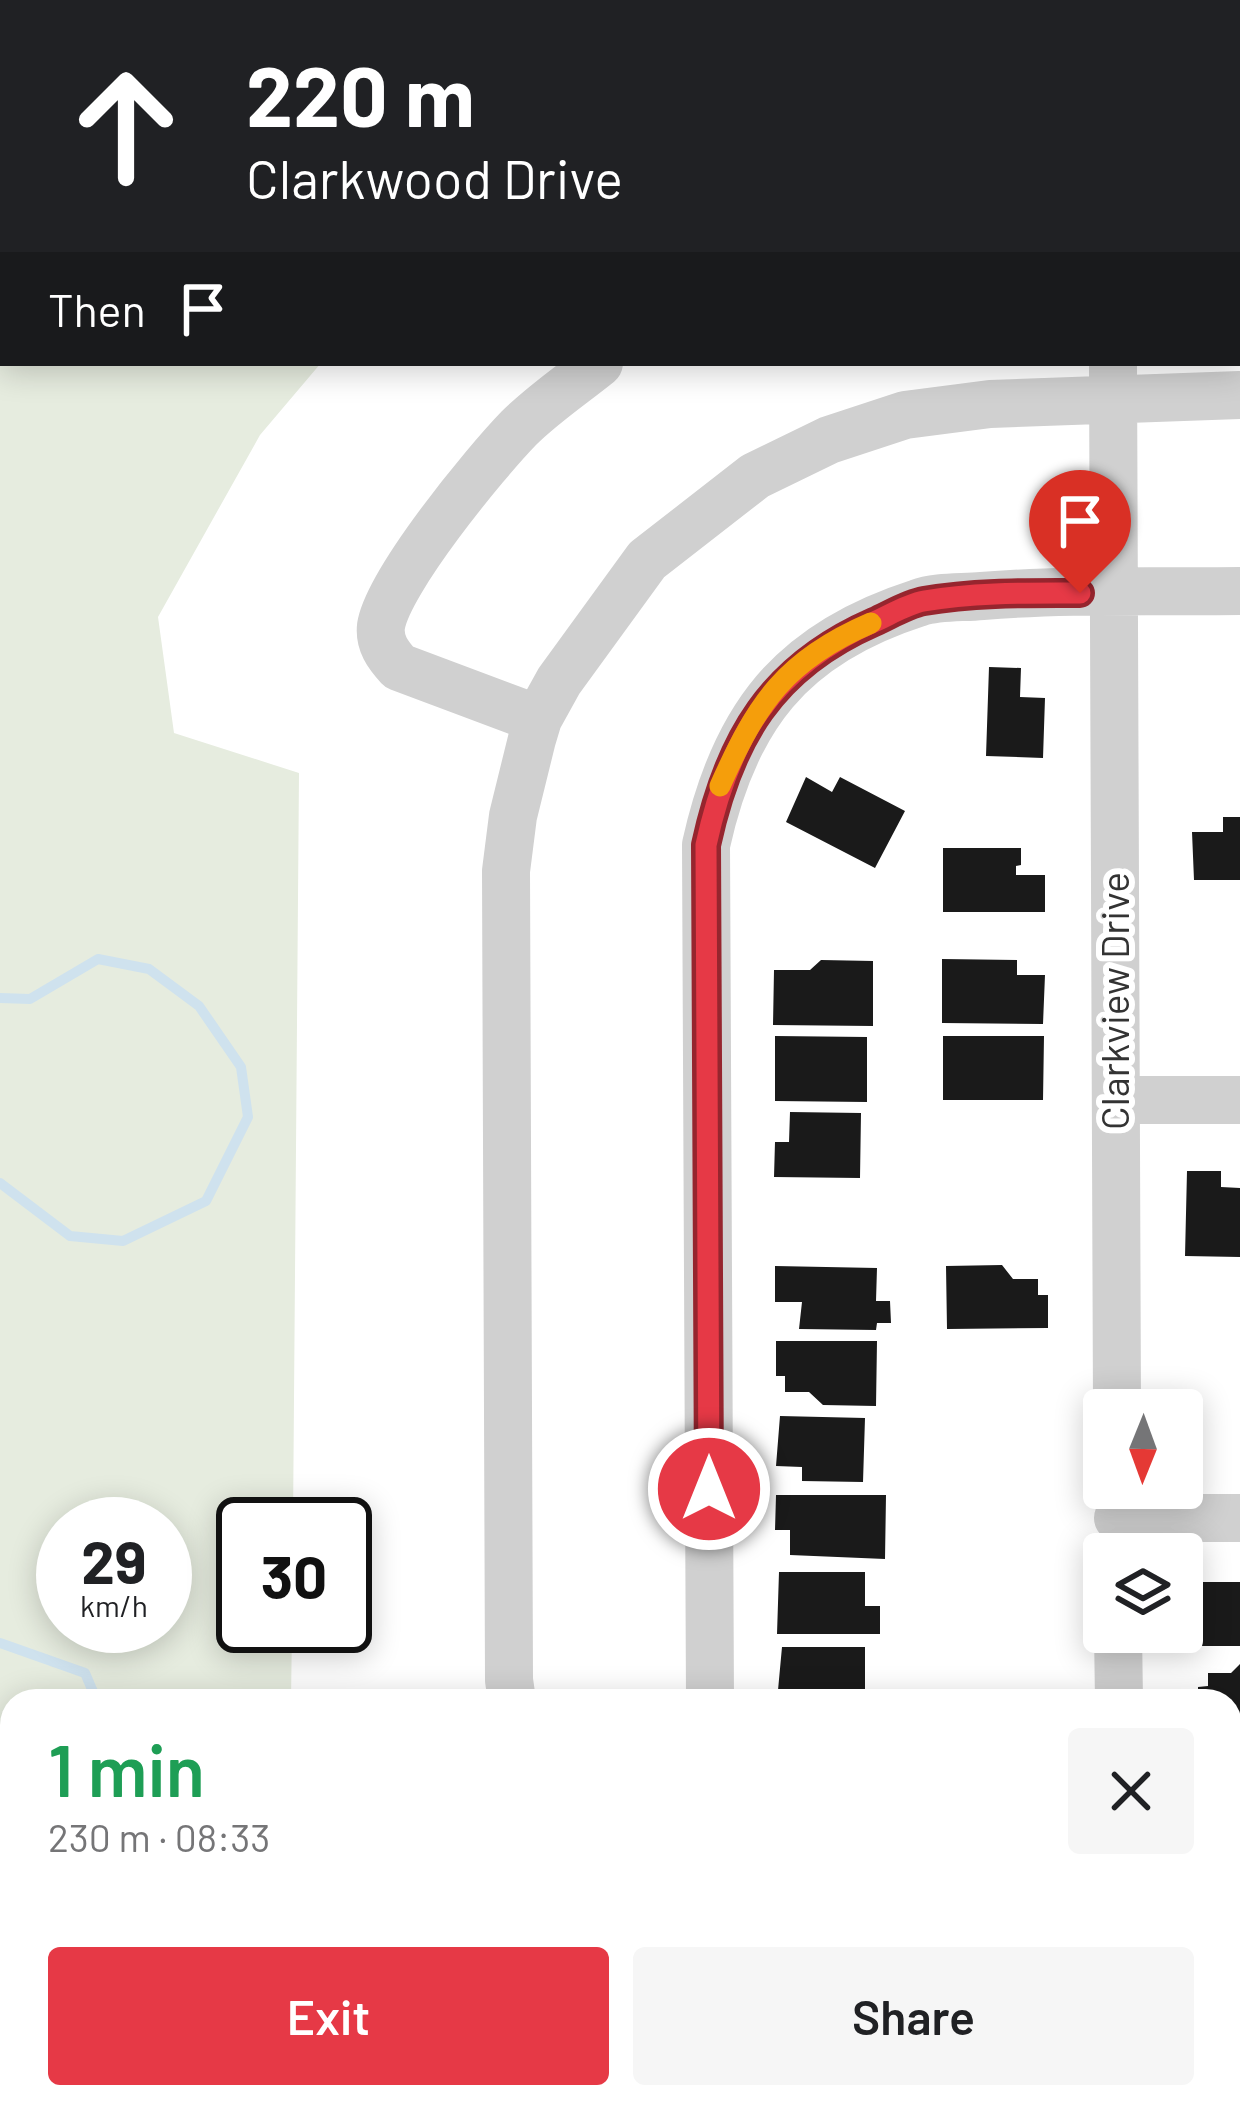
<!DOCTYPE html>
<html lang="en">
<head>
<meta charset="utf-8">
<style>
	body { margin:0; font-family:Barlow,sans-serif; background:#f6f6f6; color:#202124; height:100vh; display:flex; flex-direction:column; font-size:45px; white-space:nowrap }
	* { box-sizing:border-box; margin:0 }
	p { font-size:39px; color:#757577 }
	.icon { flex:none; width:66px; height:66px; fill:none; stroke:currentColor; stroke-width:2; stroke-linecap:round; stroke-linejoin:round }
	.map { position:relative; flex:1; overflow:hidden }
	.sheet { position:absolute; left:0px; top:1689px; width:1242px; height:420px; display:flex; flex-direction:column; background:#fff; border-radius:36px 36px 0 0; box-shadow:0 6px 30px #0003 }
	.sheet>* { flex:none }
	.banner { position:absolute; left:0px; top:0px; width:1242px; height:366px; box-shadow:0 6px 30px #0003; background:#202124; color:#fff; overflow:hidden }
	.needle { width:78px; rotate:181deg }
	.tools { position:absolute; left:1083px; top:1389px; display:grid; gap:24px }
	.tools a { display:grid; place-items:center; width:120px; height:120px; border-radius:12px; background:#fff; box-shadow:0 6px 30px #0003; font-size:60px }
	.speed { position:absolute; left:36px; top:1497px; display:flex; gap:24px; font-size:60px; font-weight:700; text-align:center }
	.speed>* { display:grid; place-content:center; width:156px; height:156px; border-radius:50%; background:#fff; box-shadow:0 6px 30px #0003; line-height:1 }
	.speed small { font-size:30px; font-weight:400 }
	.speed .limit { border:6px solid #111; border-radius:18px; background:#fff; color:#111 }
	.pin { position:absolute; display:grid; place-items:center; width:102px; height:102px; color:#fff; margin:-123px -51px; border-radius:50% 50% 50% 0; rotate:-45deg; box-shadow:0 0 12px #0007 }
	.pin .icon { rotate:45deg }
	.me { position:absolute; width:132px; margin:-66px; rotate:0deg; stroke-linejoin:round; filter:drop-shadow(0 0 9px #0008) }
	.turn { display:flex; align-items:center; gap:42px; height:252px; padding:0 48px; font-size:54px }
	.turn .icon { width:156px; height:156px; stroke-width:2.5 }
	.turn b { display:block; font-size:84px; line-height:102px }
	.then { display:flex; align-items:center; height:114px; padding:0 48px; background:#0003; gap:24px; font-size:45px }
	.round { display:grid; place-items:center; flex:none; width:126px; height:126px; border-radius:12px; background:#f6f6f6 }
	.head { display:flex; align-items:center; justify-content:space-between; height:204px; padding:0 48px }
	h1 { font-size:72px; font-weight:600; line-height:90px; color:#1e9e55 }
	.primary-button { display:flex; gap:24px; margin-top:auto; padding:24px 48px }
	.primary-button a { flex:1; height:138px; border-radius:12px; background:#e63946; color:#fff; font-size:48px; font-weight:600; line-height:138px; text-align:center }
	.primary-button a+a { background:#f6f6f6; color:#202124 }
	.map>svg:first-child { display:block }
	.green { fill:#e6ecdf; fill-rule:evenodd }
	.lines { fill:none; stroke-linecap:round; stroke-linejoin:round }
	.stream { stroke:#cfe2ee; stroke-width:10 }
	.building { fill:#1a1a1a }
	.minor { stroke:#d0d0d0; stroke-width:48 }
	.route-casing { stroke:#96252e; stroke-width:30 }
	.route { stroke:#e63946; stroke-width:21 }
	.slow { stroke:#f59e0b; stroke-width:21 }
	.labels { text-anchor:middle; stroke-width:12; stroke-linejoin:round; paint-order:stroke }
	.street-label { font-size:39px; fill:#333; stroke:#fff }
</style>
</head>
<body>
<div class="map">
<svg width="1240" height="2109" viewBox="0 0 1240 2109">
	<rect width="100%" height="100%" fill="#fff"/>
	<path class="green" d="M0 0H1027L3 3V363H321L260 435 158 617 174 733 299 773 293 1524H243V1626H292L291 1701H12V2097H319L322 2109H0ZM63 1524H165V1626H63Z"/>
	<g class="lines">
		<path class="stream" d="M0 998 30 999 98 959 149 969 199 1006 241 1067 248 1117 206 1201 123 1241 70 1236 0 1183
			M0 1643 85 1673 97 1701
			M33 2109 37 2097"/>
	</g>
	<path class="building" d="M989 667 1021 668 1020 697 1045 698 1043 758 986 756Z
		M806 777 832 792 840 777 905 811 875 868 786 822Z
		M1223 817H1240V880H1194L1192 832H1223Z
		M943 848H1021V865L1016 866V875H1045V912H943Z
		M942 959 1017 960V975H1045L1043 1024 942 1023Z
		M821 960 873 961V1026L773 1025 774 970H810Z
		M775 1036 867 1037V1102L775 1101Z
		M943 1036H1044L1043 1100H943Z
		M790 1112 861 1113 860 1178 774 1177 775 1142H789Z
		M1187 1171H1221V1187L1240 1188V1257L1185 1256Z
		M1002 1265 1013 1279H1038V1295H1048V1328L947 1329 946 1266Z
		M775 1266 877 1268 876 1301H890L891 1323H877L876 1330 799 1329 802 1302H775Z
		M776 1341H877L876 1406 823 1405 809 1392H785V1376H776Z
		M780 1416 865 1418 863 1482 802 1481V1467L776 1466Z
		M776 1495H886L885 1559 790 1555V1530H775Z
		M779 1572H865V1606H880V1634H777Z
		M1203 1582H1240V1646H1202V1617H1197Z
		M782 1647H865V1701H777Z
		M1240 1664V1722H1230V1701H1198V1687L1208 1686V1673H1231Z
		M1230 1811H1240V1874H1230Z
		M789 2097H881V2109L789 2107Z
		M1000 2097H1083L1073 2109H989Z
		M1145 2097H1179V2109H1129V2099Z"/>
	<g class="lines">
		<path class="minor" d="M1111 0 1112 3
			M1239 80H1240
			M1113 363 1117 1410
			M538 719 399 667C388 655 379 643 381 626 388 581 485 463 519 428 543 404 573 384 599 363
			M1116 1100H1240
			M1118 1518H1240
			M1118 1632 1119 1701
			M512 1701 509 1680 506 871 513 816 532 739 538 719 559 681 647 560 755 476 829 440 905 415 990 404 1240 395
			M710 1701 706 845C734 718 790 644 918 603 937 596 961 598 982 596 1067 589 1154 592 1240 591
			M1230 2011H1240
			M636 2109 640 2097
			M707 2109 708 2097"/>
	</g>
	<g class="lines">
		<g class="route-casing">
			<path id="route" d="M709 1489 706 845C729 739 771 667 874 622 890 615 907 604 924 601 975 592 1029 593 1080 593"/>
		</g>
		<use href="#route" class="route"/>
		<path class="slow" d="M720 786C757 703 785 660 871 623"/>
	</g>
	<g class="labels">
		<g class="street-label">
			<text transform="translate(1115 1001) rotate(-90)" y="14">Clarkview Drive</text>
		</g>
	</g>
</svg>
<div class="tools">
<a><svg class="needle" viewBox="-14 -14 28 28"><path d="M0-13l5 13h-10z" fill="#e53935"/><path d="M0 13l5-13h-10z" fill="#757577"/></svg></a>
<a><svg class="icon" aria-label="layers" viewBox="0 0 24 24"><path d="M12 4l9 5-9 5-9-5zM3 14l9 5 9-5"/></svg></a>
</div>
<div class="speed"><div>29<small>km/h</small></div><div class="limit">30</div></div>
<div class="pin" style="left:1080px;top:593px;background:#d93025"><svg class="icon" aria-label="arrive" viewBox="0 0 24 24"><path d="M6 21V4h12l-3 4 3 4H6"/></svg></div>
<svg class="me" style="left:709px;top:1489px" viewBox="-20 -20 40 40"><circle r="17" fill="#e63946" stroke="#fff" stroke-width="3"/><path d="M0-11L8 9 0 5-8 9z" fill="#fff"/></svg>
<div class="banner">
<div class="turn"><svg class="icon" aria-label="ahead" viewBox="0 0 24 24"><path d="M12 20V5M6 11l6-6 6 6"/></svg><div><b>220 m</b>Clarkwood Drive</div></div>
<div class="then">Then<svg class="icon" aria-label="arrive" viewBox="0 0 24 24"><path d="M6 21V4h12l-3 4 3 4H6"/></svg></div>
</div>
<section class="sheet">
<div class="head"><div><h1>1 min</h1><p>230 m · 08:33</p></div><a class="round"><svg class="icon" aria-label="close" viewBox="0 0 24 24"><path d="M6 6l12 12M18 6L6 18"/></svg></a></div>
<div class="primary-button"><a>Exit</a><a>Share</a></div>
</section>
</div>
</body>
</html>
